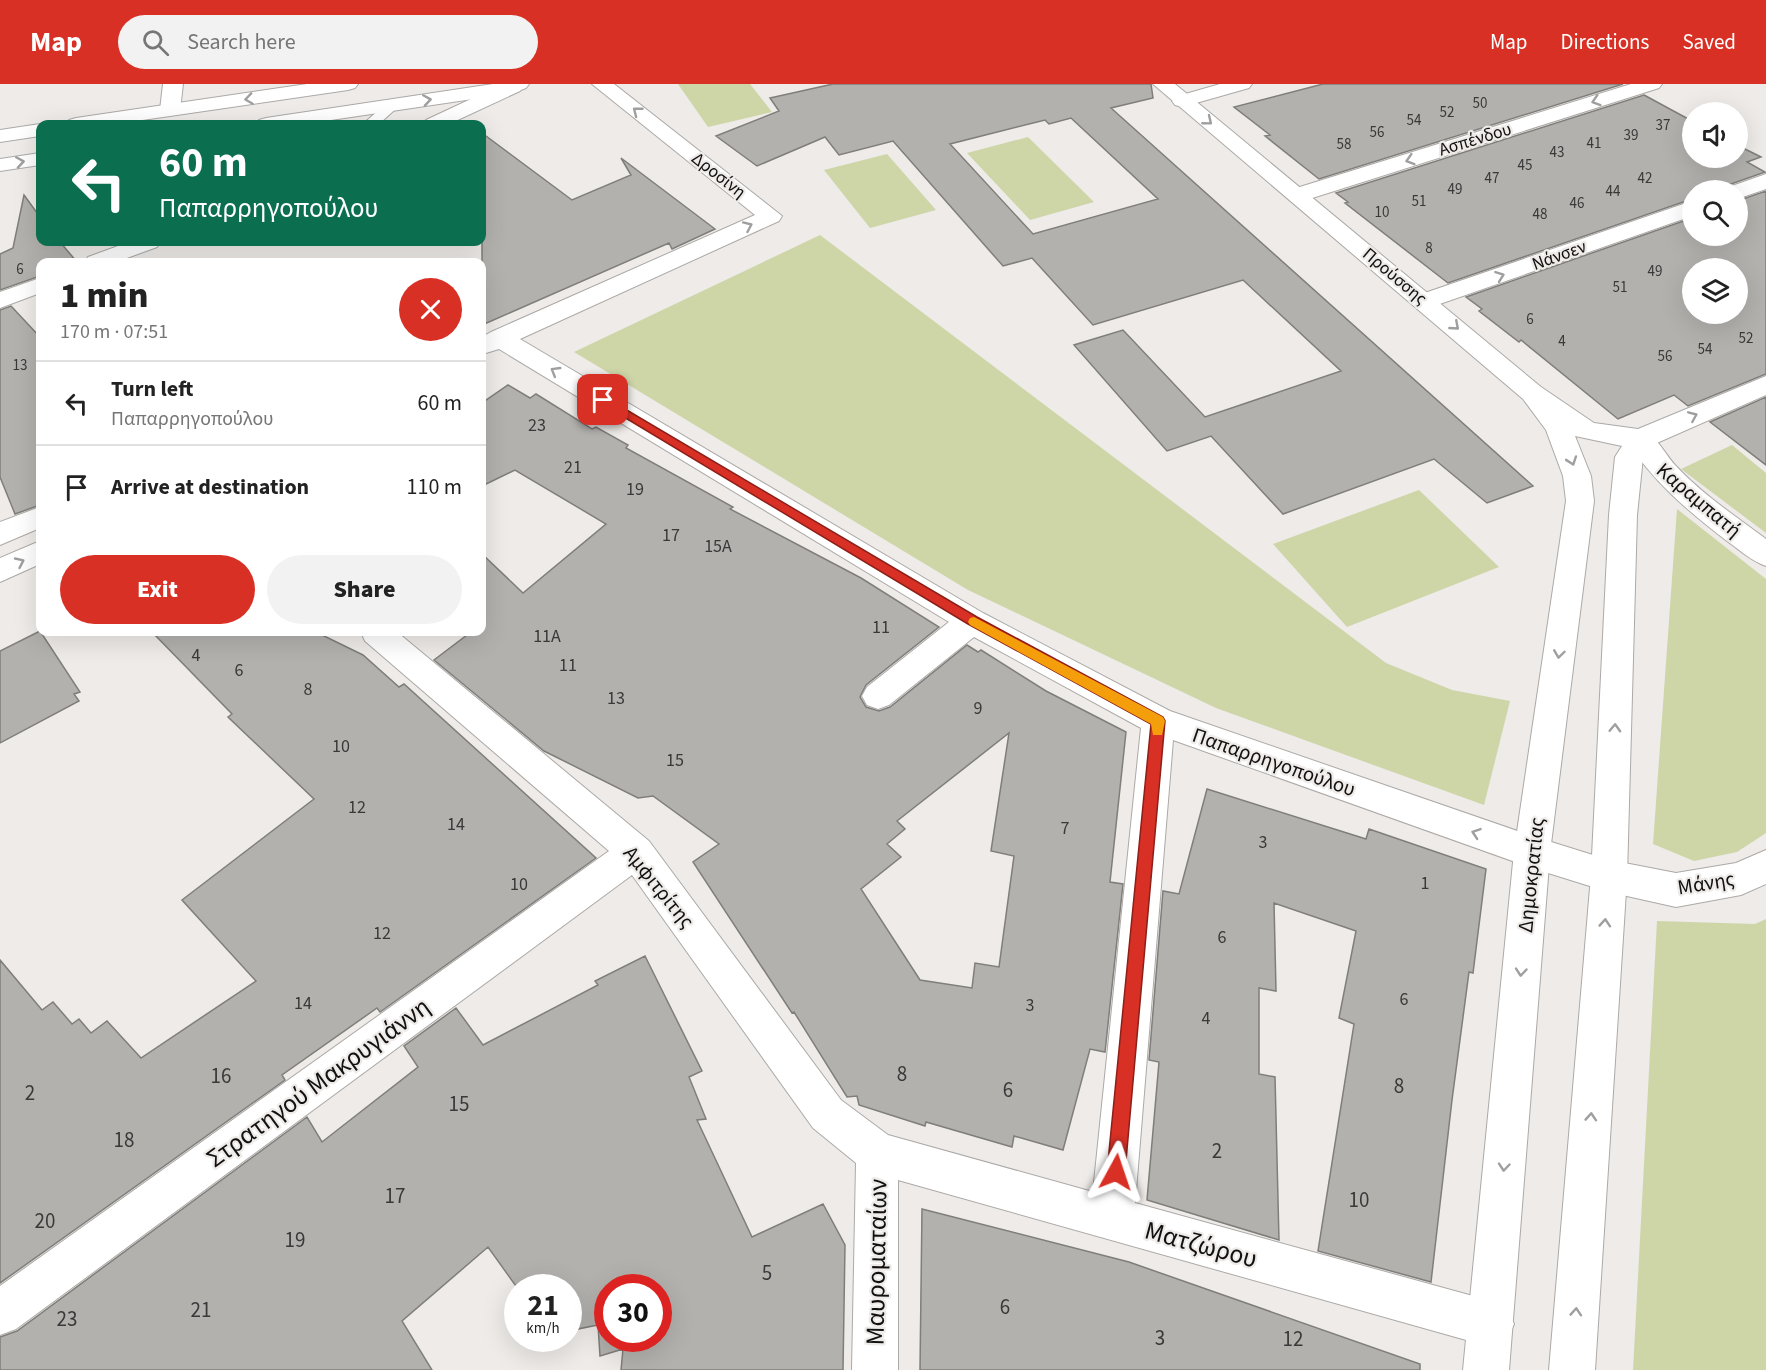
<!DOCTYPE html>
<html lang="en">
<head>
<meta charset="utf-8">
<style>
	body { margin:0; font-family:"Source Sans 3",sans-serif; background:#f2f2f2; color:#222; height:100vh; display:flex; flex-direction:column; font-size:22px; white-space:nowrap }
	* { box-sizing:border-box; margin:0 }
	p { font-size:20px; color:#767676 }
	.icon { flex:none; width:33px; height:33px; fill:none; stroke:currentColor; stroke-width:2; stroke-linecap:round; stroke-linejoin:round }
	.map { position:relative; flex:1; overflow:hidden }
	.panel { position:absolute; left:36px; top:174px; width:450px; height:378px; display:flex; flex-direction:column; background:#fff; border-radius:12px; box-shadow:0 6px 24px #0002 }
	.panel>* { flex:none }
	.top-card { position:absolute; left:36px; top:36px; width:450px; height:126px; border-radius:12px; box-shadow:0 6px 24px #0002; background:#0b6e4f; color:#fff; overflow:hidden }
	.tools { position:absolute; left:1682px; top:18px; display:grid; gap:12px }
	.tools a { display:grid; place-items:center; width:66px; height:66px; border-radius:50%; background:#fff; box-shadow:0 6px 24px #0002; font-size:30px }
	.speed { position:absolute; left:504px; top:1190px; display:flex; gap:12px; font-size:30px; font-weight:700; text-align:center }
	.speed>* { display:grid; place-content:center; width:78px; height:78px; border-radius:50%; background:#fff; box-shadow:0 6px 24px #0002; line-height:1 }
	.speed small { font-size:15px; font-weight:400 }
	.speed .limit { border:9px solid #d22; background:#fff; color:#111 }
	.pin { position:absolute; display:grid; place-items:center; width:51px; height:51px; color:#fff; margin:-26px; border-radius:12px; box-shadow:0 3px 9px #0006 }
	.me { position:absolute; width:66px; margin:-33px; rotate:5deg; stroke-linejoin:round; filter:drop-shadow(0 0 4px #0008) }
	.turn { display:flex; align-items:center; gap:21px; height:126px; padding:0 24px; font-size:27px }
	.turn .icon { width:78px; height:78px; stroke-width:2.5 }
	.turn b { display:block; font-size:42px; line-height:51px }
	.round { display:grid; place-items:center; flex:none; width:63px; height:63px; border-radius:32px; background:#f2f2f2 }
	.headline { display:flex; align-items:center; justify-content:space-between; height:102px; padding:0 24px }
	h1 { font-size:36px; font-weight:800; line-height:45px }
	.action { display:flex; gap:12px; margin-top:auto; padding:12px 24px }
	.action a { flex:1; height:69px; border-radius:36px; background:#d93025; color:#fff; font-size:24px; font-weight:800; line-height:69px; text-align:center }
	.action a+a { background:#f2f2f2; color:#222 }
	ul { padding:0; list-style:none }
	li { display:flex; align-items:center; gap:18px; height:84px; padding:0 24px; border-top:2px solid #e0e0e0 }
	li div { flex:1 }
	li b { display:block; font-size:22px }
	li em { font-style:normal }
	header { display:flex; align-items:center; gap:36px; box-sizing:border-box; height:84px; padding:0 30px; background:#d93025; color:#fff }
	header strong { font-size:28px }
	nav { display:flex; gap:33px; margin-inline-start:auto; font-size:21px }
	.search { width:420px; height:54px; background:#f2f2f2; display:flex; align-items:center; gap:15px; box-sizing:border-box; padding:0 21px; border-radius:33px; color:#767676; font-size:22px }
	.map>svg:first-child { display:block }
	.green { fill:#ced6a8 }
	.building { fill:#b3b1ae; stroke:#7f7e7a; stroke-width:1.5; fill-rule:evenodd }
	.lines { fill:none; stroke-linecap:round; stroke-linejoin:round }
	.service-casing { stroke:#aca9a7; stroke-width:2 }
	.minor-casing { stroke:#aca9a7; stroke-width:2 }
	.tertiary-casing { stroke:#aca9a7; stroke-width:2 }
	.secondary-casing { stroke:#aca9a7; stroke-width:2 }
	.service { fill:#fff; fill-rule:evenodd }
	.minor { fill:#fff; fill-rule:evenodd }
	.tertiary { fill:#fff; fill-rule:evenodd }
	.secondary { fill:#fff; fill-rule:evenodd }
	.oneway { stroke:#a09f9f }
	.route { fill:#d93025; stroke:#8d1f18; stroke-width:1.5 }
	.slow { fill:#f59e0b }
	.labels { text-anchor:middle; stroke-width:4.5; stroke-linejoin:round; paint-order:stroke }
	.far-number-label { font-size:15px; fill:#3a3838 }
	.far-street-label { font-size:18px; fill:#121010; stroke:#eeebe8 }
	.number-label { font-size:18px; fill:#3a3838 }
	.street-label { font-size:21px; fill:#121010; stroke:#eeebe8 }
	.near-number-label { font-size:21px; fill:#3a3838 }
	.near-street-label { font-size:26px; fill:#121010; stroke:#eeebe8 }
</style>
</head>
<body>
<header>
<strong>Map</strong>
<div class="search"><svg class="icon" aria-label="search" viewBox="0 0 24 24"><circle cx="10" cy="10" r="6"/><path d="M15 15l6 6"/></svg>Search here</div>
<nav><a>Map</a><a>Directions</a><a>Saved</a></nav>
</header>
<div class="map">
<svg width="1766" height="1286" viewBox="0 0 1766 1286">
	<rect width="100%" height="100%" fill="#eeebe8"/>
	<path class="green" d="M678 0H750L772 28 708 43Z
		M1028 53 1094 118 1030 136 967 69Z
		M887 70 936 126 870 144 824 86Z
		M820 151 1386 579 1452 606 1510 617 1484 721 1216 624 968 506 574 268Z
		M1732 361 1766 389V449L1681 385Z
		M1419 406 1499 483 1347 543 1273 460Z
		M1677 425 1766 495V749L1737 768 1694 777 1653 760Z
		M1766 835V1286H1633L1657 837 1755 840Z"/>
	<path class="building" d="M833 0H1151L1153 14 1111 24 1533 402 1487 419 1434 375 1283 430 1211 352 1167 367 1074 261 1123 246 1205 333 1341 287 1243 196 1093 241 1032 174 1003 182 893 57 839 71 825 53 757 82 716 52 779 27 770 14ZM1071 34 1158 115 1033 150 950 60 1045 36 1049 40Z
		M1323 0H1623L1319 95 1265 52 1270 51 1234 23Z
		M1644 11 1692 37V74H1737V61L1761 73 1747 78 1765 88 1728 101 1725 106H1692V115L1448 199 1345 119 1348 118 1336 109Z
		M482 49 572 116 631 91 621 74 715 145 672 165 669 159 482 241Z
		M1766 107V290L1688 322 1674 311 1618 335 1521 256 1519 258 1479 227 1482 225 1466 213 1692 134V152H1737V117ZM1692 184H1737V230H1692Z
		M24 111 40 133V158H60L77 178H40V192L0 206V170L13 164Z
		M11 222 40 253V421L15 430 0 393V226Z
		M508 301 530 314 536 310 592 345 596 343 628 361 626 364 733 423 730 425 861 494 939 543 866 601 860 613 866 623 879 627 890 623 967 561 978 568 981 566 1046 607 1126 648 1110 798 1123 800 1105 968 1090 965 1063 1066 1014 1052 1012 1063 926 1038 925 1042 859 1021 857 1012 847 1013 794 928 792 929 693 778 719 760 653 712 638 714 544 667 434 576 471 548H482V470L523 509 606 440 515 386 482 402V319ZM1009 649 991 767 1014 772 999 883 975 879 972 904 920 896 861 805 901 773 887 760 905 745 897 737Z
		M1766 313V381L1710 338Z
		M40 547 80 608 74 610 79 617 0 659V567Z
		M152 548H316L363 571 399 603 404 600 596 774 380 928 377 924 282 991 285 996 0 1199V876L42 926 53 918 72 940 79 935 91 949 107 937 141 974 256 897 182 816 314 715 228 633 232 630Z
		M1207 705 1366 755 1369 745 1486 785 1473 889 1469 888 1452 1016 1431 1198 1318 1167 1354 940 1339 934 1356 847 1274 819 1276 907 1259 904V990L1275 993 1279 1156 1147 1116 1159 978 1149 976 1163 807 1179 810Z
		M645 872 702 987 689 993 706 1035 697 1036 752 1153 823 1120 845 1161 843 1286H621L623 1265 600 1272 598 1241 568 1247V1203H518V1205L488 1163 402 1237 432 1286H0V1253L17 1247 307 1033 322 1058 418 983 404 962 456 924 483 961 598 901 595 897ZM608 1203H658V1254H608Z
		M922 1125 1129 1178 1420 1280V1286H920Z"/>
	<g class="lines">
		<g class="service-casing">
			<path id="service" d="M393 17 400 21 379 40H363L388 18Z
				M268 35 276 40H259L262 37Z"/>
		</g>
		<g class="minor-casing">
			<path id="minor" d="M163 0H183L180 26 177 30H163L160 26Z
				M503 0H521L523 3 520 7 449 40H423L426 36Z
				M592 0H614L782 132 779 137 520 255 983 529 1170 627 1532 752 1609 776 1676 789 1736 779 1766 766V800L1741 811 1676 823 1609 808 1532 784 1173 656 1135 1119 1491 1217 1507 1224 1514 1240 1507 1256 1491 1263 898 1096V1286H852L856 1079 813 1044 632 791 16 1245 0 1251V1202L609 767 365 557 361 548H397L649 757 841 1016 888 1051 1093 1108 1141 644 974 553 889 621 878 625 867 621 862 612 867 603 949 538 499 265 486 269 482 268V253L491 248 755 131Z
				M1220 0H1252L1249 4 1182 23 1175 21 1172 17 1175 13Z
				M1631 0H1662L1659 4 1306 116 1298 118 1290 116 1287 111 1290 106Z
				M1766 90V105L1737 115V106H1727L1729 103Z
				M1692 117V132L1434 222 1425 224 1416 222 1413 217 1416 212Z
				M129 158H161L157 163 116 178H84L88 173Z
				M40 194V209L0 224V208Z
				M1640 346C1656 350 1664 369 1675 381 1702 410 1735 432 1766 455V482C1751 477 1740 466 1727 457 1688 427 1652 397 1626 355L1630 348Z
				M40 423V444L0 461V438Z
				M40 457V480L0 498V474Z"/>
		</g>
		<g class="tertiary-casing">
			<path id="tertiary" d="M1153 0H1175L1541 303 1594 339 1638 345 1766 292V311L1650 362 1643 373 1637 431 1627 792 1595 1286H1549L1591 792 1609 431 1615 373 1622 362 1575 352 1591 392 1594 417 1550 768 1509 1286H1463L1514 768 1566 417 1563 392 1546 346 1523 315Z"/>
		</g>
		<g class="secondary-casing">
			<path id="secondary" d="M307 0H358L355 4 348 6 115 40H66L69 36 76 34Z
				M493 0H529L526 4 513 9 304 40H256L259 36 266 34Z
				M40 40H43H40V52L0 58V46Z
				M40 69V81L0 87V75Z"/>
		</g>
		<use href="#service" class="service"/>
		<use href="#minor" class="minor"/>
		<use href="#tertiary" class="tertiary"/>
		<use href="#secondary" class="secondary"/>
	</g>
	<defs><path id="oneway-chevron" d="M-2-3.5L2.5 0L-2 3.5" fill="none" stroke-width="1.6" stroke-linecap="round" stroke-linejoin="round" transform="scale(1.5)"/></defs>
	<g class="oneway">
		<use href="#oneway-chevron" transform="translate(249 15) rotate(172)"/>
		<use href="#oneway-chevron" transform="translate(427 16) rotate(-9)"/>
		<use href="#oneway-chevron" transform="translate(1596 17) rotate(163)"/>
		<use href="#oneway-chevron" transform="translate(637 27) rotate(-142)"/>
		<use href="#oneway-chevron" transform="translate(1208 37) rotate(39)"/>
		<use href="#oneway-chevron" transform="translate(1410 76) rotate(163)"/>
		<use href="#oneway-chevron" transform="translate(20 78) rotate(-9)"/>
		<use href="#oneway-chevron" transform="translate(748 142) rotate(-24)"/>
		<use href="#oneway-chevron" transform="translate(1500 192) rotate(-20)"/>
		<use href="#oneway-chevron" transform="translate(1455 242) rotate(41)"/>
		<use href="#oneway-chevron" transform="translate(555 287) rotate(-149)"/>
		<use href="#oneway-chevron" transform="translate(1693 332) rotate(-23)"/>
		<use href="#oneway-chevron" transform="translate(1572 377) rotate(71)"/>
		<use href="#oneway-chevron" transform="translate(20 478) rotate(-25)"/>
		<use href="#oneway-chevron" transform="translate(1559 570) rotate(98)"/>
		<use href="#oneway-chevron" transform="translate(1615 644) rotate(-88)"/>
		<use href="#oneway-chevron" transform="translate(1476 749) rotate(-161)"/>
		<use href="#oneway-chevron" transform="translate(1605 839) rotate(-86)"/>
		<use href="#oneway-chevron" transform="translate(1521 888) rotate(95)"/>
		<use href="#oneway-chevron" transform="translate(1591 1033) rotate(-86)"/>
		<use href="#oneway-chevron" transform="translate(1504 1083) rotate(95)"/>
		<use href="#oneway-chevron" transform="translate(1576 1228) rotate(-86)"/>
	</g>
	<path class="route" d="M603 312 977 533 1163 633 1165 637 1125 1088 1122 1094 1116 1097 1110 1094 1107 1088 1151 640 968 540 599 318V313Z"/>
	<path class="slow" d="M974 533 1163 633 1165 637 1162 651H1153L1151 640 970 541 968 538 970 534Z"/>
	<g class="labels">
		<g class="far-number-label">
			<text x="1480" y="24">50</text>
			<text x="1447" y="33">52</text>
			<text x="1414" y="41">54</text>
			<text x="1663" y="46">37</text>
			<text x="1377" y="53">56</text>
			<text x="1631" y="56">39</text>
			<text x="1594" y="64">41</text>
			<text x="1344" y="65">58</text>
			<text x="1557" y="73">43</text>
			<text x="1525" y="86">45</text>
			<text x="1492" y="99">47</text>
			<text x="1645" y="99">42</text>
			<text x="1455" y="110">49</text>
			<text x="1613" y="112">44</text>
			<text x="1419" y="122">51</text>
			<text x="1577" y="124">46</text>
			<text x="1382" y="133">10</text>
			<text x="1540" y="135">48</text>
			<text x="1429" y="169">8</text>
			<text x="20" y="190">6</text>
			<text x="1655" y="192">49</text>
			<text x="1620" y="208">51</text>
			<text x="1530" y="240">6</text>
			<text x="1746" y="259">52</text>
			<text x="1562" y="262">4</text>
			<text x="1705" y="270">54</text>
			<text x="1665" y="277">56</text>
			<text x="20" y="286">13</text>
		</g>
		<g class="far-street-label">
			<text transform="translate(1475 55) rotate(-17)" y="6">Ασπένδου</text>
			<text transform="translate(719 91) rotate(38)" y="6">Δροσίνη</text>
			<text transform="translate(1559 171) rotate(-20)" y="6">Νάνσεν</text>
			<text transform="translate(1395 192) rotate(40)" y="6">Προύσσης</text>
		</g>
		<g class="number-label">
			<text x="537" y="347">23</text>
			<text x="573" y="389">21</text>
			<text x="635" y="411">19</text>
			<text x="671" y="457">17</text>
			<text x="718" y="468">15Α</text>
			<text x="881" y="549">11</text>
			<text x="547" y="558">11Α</text>
			<text x="196" y="577">4</text>
			<text x="568" y="587">11</text>
			<text x="239" y="592">6</text>
			<text x="308" y="611">8</text>
			<text x="616" y="620">13</text>
			<text x="978" y="630">9</text>
			<text x="341" y="668">10</text>
			<text x="675" y="682">15</text>
			<text x="357" y="729">12</text>
			<text x="456" y="746">14</text>
			<text x="1065" y="750">7</text>
			<text x="1263" y="764">3</text>
			<text x="1425" y="805">1</text>
			<text x="519" y="806">10</text>
			<text x="382" y="855">12</text>
			<text x="1222" y="859">6</text>
			<text x="1404" y="921">6</text>
			<text x="303" y="925">14</text>
			<text x="1030" y="927">3</text>
			<text x="1206" y="940">4</text>
		</g>
		<g class="street-label">
			<text transform="translate(1699 416) rotate(40)" y="7">Καραμπατή</text>
			<text transform="translate(1274 678) rotate(19)" y="7">Παπαρρηγοπούλου</text>
			<text transform="translate(1531 791) rotate(-84)" y="7">Δημοκρατίας</text>
			<text transform="translate(1706 799) rotate(-9)" y="7">Μάνης</text>
			<text transform="translate(659 803) rotate(51)" y="7">Αμφιτρίτης</text>
		</g>
		<g class="near-number-label">
			<text x="902" y="997">8</text>
			<text x="221" y="999">16</text>
			<text x="1399" y="1009">8</text>
			<text x="1008" y="1013">6</text>
			<text x="30" y="1016">2</text>
			<text x="459" y="1027">15</text>
			<text x="124" y="1063">18</text>
			<text x="1217" y="1074">2</text>
			<text x="395" y="1119">17</text>
			<text x="1359" y="1123">10</text>
			<text x="45" y="1144">20</text>
			<text x="295" y="1163">19</text>
			<text x="767" y="1196">5</text>
			<text x="1005" y="1230">6</text>
			<text x="201" y="1233">21</text>
			<text x="67" y="1242">23</text>
			<text x="1160" y="1261">3</text>
			<text x="1293" y="1262">12</text>
		</g>
		<g class="near-street-label">
			<text transform="translate(318 998) rotate(-36)" y="9">Στρατηγού Μακρυγιάννη</text>
			<text transform="translate(1201 1160) rotate(15)" y="9">Ματζώρου</text>
			<text transform="translate(876 1178) rotate(-89)" y="9">Μαυροματαίων</text>
		</g>
	</g>
</svg>
<div class="tools">
<a><svg class="icon" aria-label="sound" viewBox="0 0 24 24"><path d="M4 9h4l5-4v14l-5-4H4zM17 9q2 3 0 6"/></svg></a>
<a><svg class="icon" aria-label="search" viewBox="0 0 24 24"><circle cx="10" cy="10" r="6"/><path d="M15 15l6 6"/></svg></a>
<a><svg class="icon" aria-label="layers" viewBox="0 0 24 24"><path d="M12 4l9 5-9 5-9-5zM3 14l9 5 9-5"/></svg></a>
</div>
<div class="speed"><div>21<small>km/h</small></div><div class="limit">30</div></div>
<div class="pin" style="left:603px;top:316px;background:#d93025"><svg class="icon" aria-label="arrive" viewBox="0 0 24 24"><path d="M6 21V4h12l-3 4 3 4H6"/></svg></div>
<svg class="me" style="left:1116px;top:1088px" viewBox="-20 -20 40 40"><path d="M0-17L14 15 0 8-14 15z" fill="#d93025" stroke="#fff" stroke-width="4"/></svg>
<div class="top-card">
<div class="turn"><svg class="icon" aria-label="left" viewBox="0 0 24 24"><path d="M17 20v-9H6M10 6l-5 5 5 5"/></svg><div><b>60 m</b>Παπαρρηγοπούλου</div></div>
</div>
<section class="panel">
<div class="headline"><div><h1>1 min</h1><p>170 m · 07:51</p></div><a class="round" style="background:#d93025;color:#fff"><svg class="icon" aria-label="close" viewBox="0 0 24 24"><path d="M6 6l12 12M18 6L6 18"/></svg></a></div>
<ul>
<li><svg class="icon" aria-label="left" viewBox="0 0 24 24"><path d="M17 20v-9H6M10 6l-5 5 5 5"/></svg><div><b>Turn left</b><p>Παπαρρηγοπούλου</p></div><em>60 m</em></li>
<li><svg class="icon" aria-label="arrive" viewBox="0 0 24 24"><path d="M6 21V4h12l-3 4 3 4H6"/></svg><div><b>Arrive at destination</b></div><em>110 m</em></li>
</ul>
<div class="action"><a>Exit</a><a>Share</a></div>
</section>
</div>
</body>
</html>
